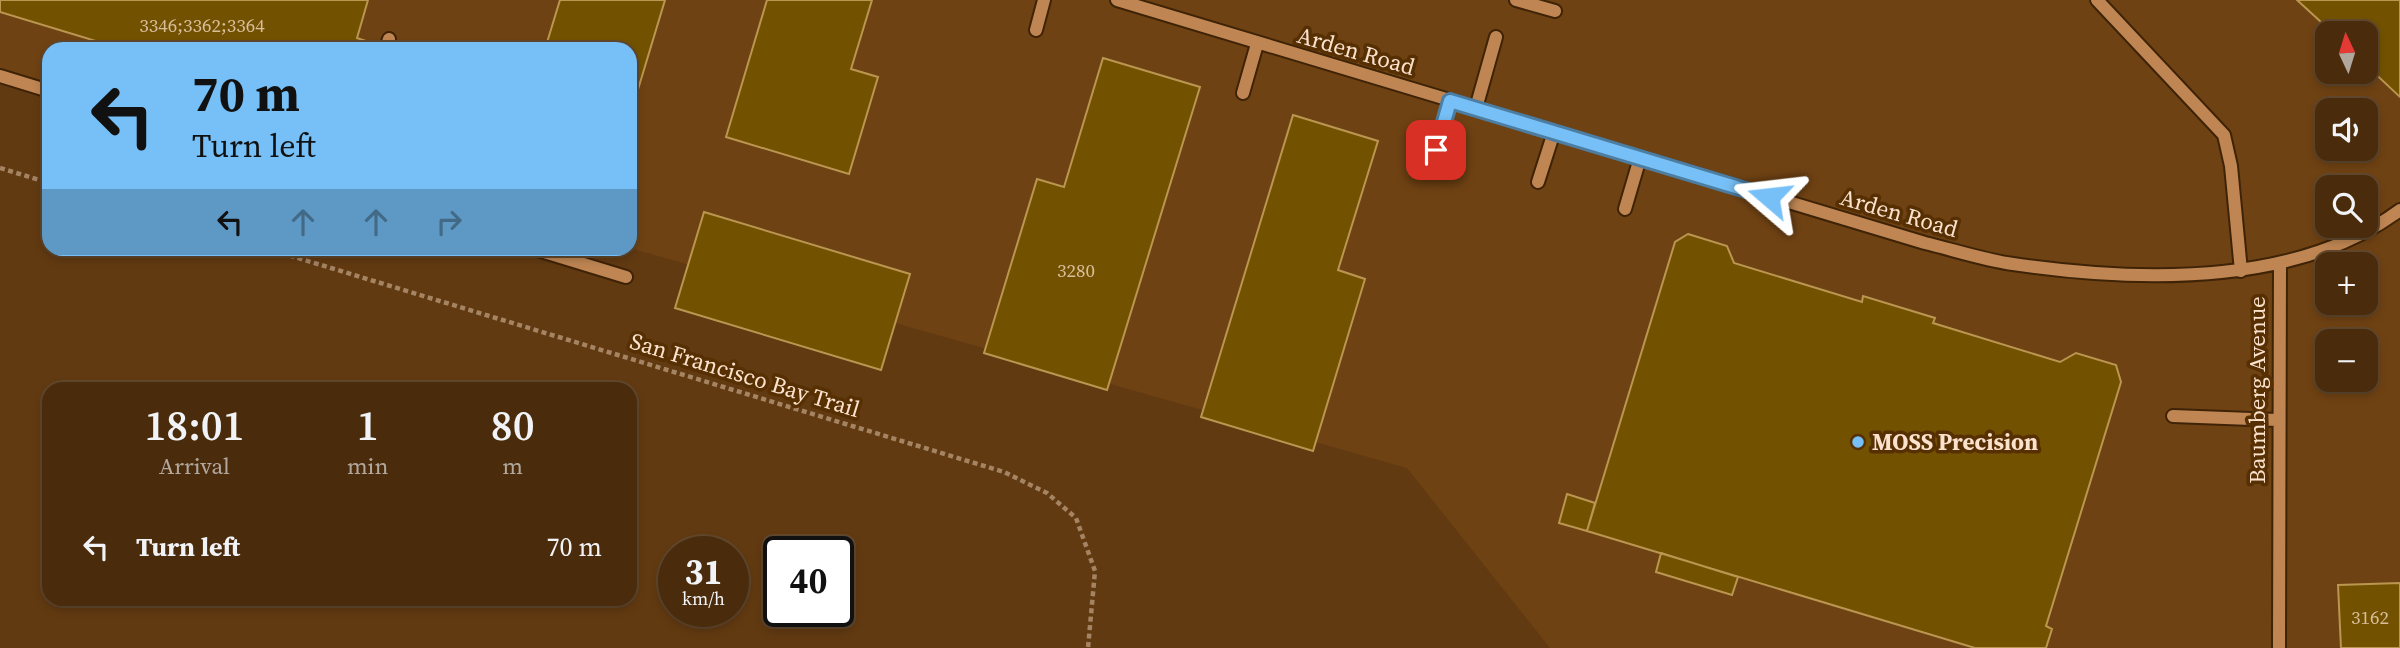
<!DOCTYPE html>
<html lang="en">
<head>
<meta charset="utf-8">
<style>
	body { margin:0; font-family:"Source Serif 4",serif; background:#54381b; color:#f1f3f6; height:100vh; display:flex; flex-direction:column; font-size:26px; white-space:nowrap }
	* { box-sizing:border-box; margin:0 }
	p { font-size:23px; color:#b2a79d }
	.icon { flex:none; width:38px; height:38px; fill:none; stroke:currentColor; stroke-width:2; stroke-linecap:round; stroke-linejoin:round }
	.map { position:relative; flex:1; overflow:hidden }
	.drawer { position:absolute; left:42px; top:382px; width:595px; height:224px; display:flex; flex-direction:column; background:#4a2c0d; border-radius:21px; box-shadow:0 4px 10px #0003,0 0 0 2px #61482e }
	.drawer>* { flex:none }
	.banner { position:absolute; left:42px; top:42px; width:595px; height:214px; border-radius:21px; box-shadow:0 4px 10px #0003,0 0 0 2px #61482e; background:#76c0f7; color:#111; overflow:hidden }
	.needle { width:46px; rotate:356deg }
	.tools { position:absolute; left:2315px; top:21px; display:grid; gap:14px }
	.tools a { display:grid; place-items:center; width:63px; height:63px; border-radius:14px; background:#4a2c0d; box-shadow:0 4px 10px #0003,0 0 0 2px #61482e; font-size:35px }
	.speed { position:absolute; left:658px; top:536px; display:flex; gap:14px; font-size:35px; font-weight:700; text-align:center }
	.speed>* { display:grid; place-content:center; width:91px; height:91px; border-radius:50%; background:#4a2c0d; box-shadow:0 4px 10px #0003,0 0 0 2px #61482e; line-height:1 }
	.speed small { font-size:18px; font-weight:400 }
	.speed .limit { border:4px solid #111; border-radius:10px; background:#fff; color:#111 }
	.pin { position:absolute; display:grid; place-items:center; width:60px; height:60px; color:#fff; margin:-30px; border-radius:14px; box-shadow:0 4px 10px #0006 }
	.me { position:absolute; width:77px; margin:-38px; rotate:287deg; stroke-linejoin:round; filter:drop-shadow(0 0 5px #0008) }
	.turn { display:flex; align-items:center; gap:24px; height:147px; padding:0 35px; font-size:32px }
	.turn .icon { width:91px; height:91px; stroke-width:2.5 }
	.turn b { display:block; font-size:49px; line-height:60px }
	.lanes { display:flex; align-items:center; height:66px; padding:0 35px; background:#0003; justify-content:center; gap:35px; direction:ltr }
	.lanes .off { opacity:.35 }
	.eta { display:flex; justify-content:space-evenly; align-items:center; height:119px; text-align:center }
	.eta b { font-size:42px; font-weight:600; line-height:49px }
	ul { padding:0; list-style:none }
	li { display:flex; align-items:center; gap:21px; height:91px; padding:0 35px }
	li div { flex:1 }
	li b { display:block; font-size:26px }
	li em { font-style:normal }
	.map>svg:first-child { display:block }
	.built { fill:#6f4213; fill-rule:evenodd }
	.building { fill:#725100; stroke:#ba9651; stroke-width:2 }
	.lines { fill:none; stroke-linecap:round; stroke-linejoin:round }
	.minor-casing { stroke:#3f2307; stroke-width:16 }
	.path { stroke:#a58464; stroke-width:4.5; stroke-dasharray:5 3.5; stroke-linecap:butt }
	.minor { stroke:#bf8653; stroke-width:12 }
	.route-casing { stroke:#4d7da1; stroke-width:18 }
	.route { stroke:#76c0f7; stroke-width:12 }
	.poi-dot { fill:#76c0f7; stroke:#562f03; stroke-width:2.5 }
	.labels { text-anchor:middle; stroke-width:7; stroke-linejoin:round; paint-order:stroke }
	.number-label { font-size:19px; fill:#d9be9a }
	.street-label { font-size:23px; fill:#fbe2cd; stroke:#562f03 }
	.poi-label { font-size:23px; font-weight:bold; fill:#fbe2cd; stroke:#562f03; text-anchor:start }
</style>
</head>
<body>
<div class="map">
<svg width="2400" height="648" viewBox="0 0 2400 648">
	<rect width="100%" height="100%" fill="#623a11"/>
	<path class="built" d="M0 0H2400V648H1550L1407 468 630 248V49H49V84L0 71ZM2328 33H2366V72H2328ZM2328 110H2366V149H2328ZM2328 187H2366V226H2328ZM2328 264H2366V303H2328ZM2328 341H2366V380H2328Z"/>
	<path class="building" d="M0 0H368L357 38 378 45 376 49H122L0 12Z
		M560 0H665L630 116V49H545Z
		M767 0H872L851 69 878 77 849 174 726 137Z
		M2297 0H2400V97L2366 65V33H2333Z
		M1103 58 1200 87 1107 390 984 353 1037 179 1064 187Z
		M1293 115 1378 141 1338 270 1365 279 1313 451 1201 417Z
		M704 212 910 274 881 370 675 308Z
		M1688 234 1727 246 1734 263 1862 302 1863 296 1935 318 1933 323 2060 362 2076 353 2116 365 2121 382 2046 626 2052 629 2046 648H1975L1587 531 1675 242Z
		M1567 494 1595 503 1587 531 1559 523Z
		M1661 553 1738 577 1732 595 1656 572Z
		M2400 583V648H2341L2338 585Z"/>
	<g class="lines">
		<g class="minor-casing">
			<path id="minor" d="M1117 0 1925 243C1954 250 1984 260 2013 264 2136 282 2296 287 2400 210
				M1516 0 1555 11
				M2097 0 2224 135 2231 166 2241 271
				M1036 30 1044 0
				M386 49 389 39
				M0 76 49 91
				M1243 93 1257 44
				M1476 108 1496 37
				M1436 150 1450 101
				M1538 182 1554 132
				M1625 209 1640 158
				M531 248 626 277
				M2173 416 2277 420
				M2279 648 2280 263"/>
		</g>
		<path class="path" d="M0 168 49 183
			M265 248 1004 472 1047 493 1076 518 1095 571 1088 648"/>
		<use href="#minor" class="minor"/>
	</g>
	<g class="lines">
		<g class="route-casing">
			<path id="route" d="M1436 150 1450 101 1769 197"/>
		</g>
		<use href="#route" class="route"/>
	</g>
	<circle class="poi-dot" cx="1858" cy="442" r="7"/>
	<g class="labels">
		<g class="number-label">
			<text x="202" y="32">3346;3362;3364</text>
			<text x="1076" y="277">3280</text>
			<text x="2370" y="624">3162</text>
		</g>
		<g class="street-label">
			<text transform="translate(1356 51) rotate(16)" y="8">Arden Road</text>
			<text transform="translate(1899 213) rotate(16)" y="8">Arden Road</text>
			<text transform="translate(745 375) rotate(17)" y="8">San Francisco Bay Trail</text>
			<text transform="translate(2257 390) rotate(-90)" y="8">Baumberg Avenue</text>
		</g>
		<g class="poi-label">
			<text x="1872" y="450">MOSS Precision</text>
		</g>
	</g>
</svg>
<div class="tools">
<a><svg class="needle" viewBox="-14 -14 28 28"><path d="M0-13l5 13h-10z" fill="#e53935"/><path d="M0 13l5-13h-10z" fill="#b2a79d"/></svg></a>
<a><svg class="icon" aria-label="sound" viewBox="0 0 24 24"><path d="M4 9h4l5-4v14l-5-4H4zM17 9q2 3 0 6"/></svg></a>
<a><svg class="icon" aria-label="search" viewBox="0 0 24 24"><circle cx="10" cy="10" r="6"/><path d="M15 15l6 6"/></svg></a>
<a>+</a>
<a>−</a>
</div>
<div class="speed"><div>31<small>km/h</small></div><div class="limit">40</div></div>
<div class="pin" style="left:1436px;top:150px;background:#d93025"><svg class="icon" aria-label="arrive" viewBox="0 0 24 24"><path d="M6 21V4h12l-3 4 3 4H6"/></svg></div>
<svg class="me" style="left:1769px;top:197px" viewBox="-20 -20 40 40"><path d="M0-17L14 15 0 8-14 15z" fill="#76c0f7" stroke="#fff" stroke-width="4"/></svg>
<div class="banner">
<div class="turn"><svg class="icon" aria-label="left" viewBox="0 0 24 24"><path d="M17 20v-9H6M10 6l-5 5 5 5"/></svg><div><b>70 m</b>Turn left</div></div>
<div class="lanes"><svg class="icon" aria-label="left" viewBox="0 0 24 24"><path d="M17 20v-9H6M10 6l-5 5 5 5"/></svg><svg class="icon off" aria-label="ahead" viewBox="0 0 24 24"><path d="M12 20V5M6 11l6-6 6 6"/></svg><svg class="icon off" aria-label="ahead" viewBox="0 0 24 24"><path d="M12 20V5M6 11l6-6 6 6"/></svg><svg class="icon off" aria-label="right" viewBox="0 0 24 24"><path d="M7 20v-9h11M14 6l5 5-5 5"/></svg></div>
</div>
<section class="drawer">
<div class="eta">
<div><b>18:01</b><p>Arrival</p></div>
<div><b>1</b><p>min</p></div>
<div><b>80</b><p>m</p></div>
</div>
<ul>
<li><svg class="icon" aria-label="left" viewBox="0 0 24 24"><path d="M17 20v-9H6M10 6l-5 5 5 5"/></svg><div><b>Turn left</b></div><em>70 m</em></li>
</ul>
</section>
</div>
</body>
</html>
